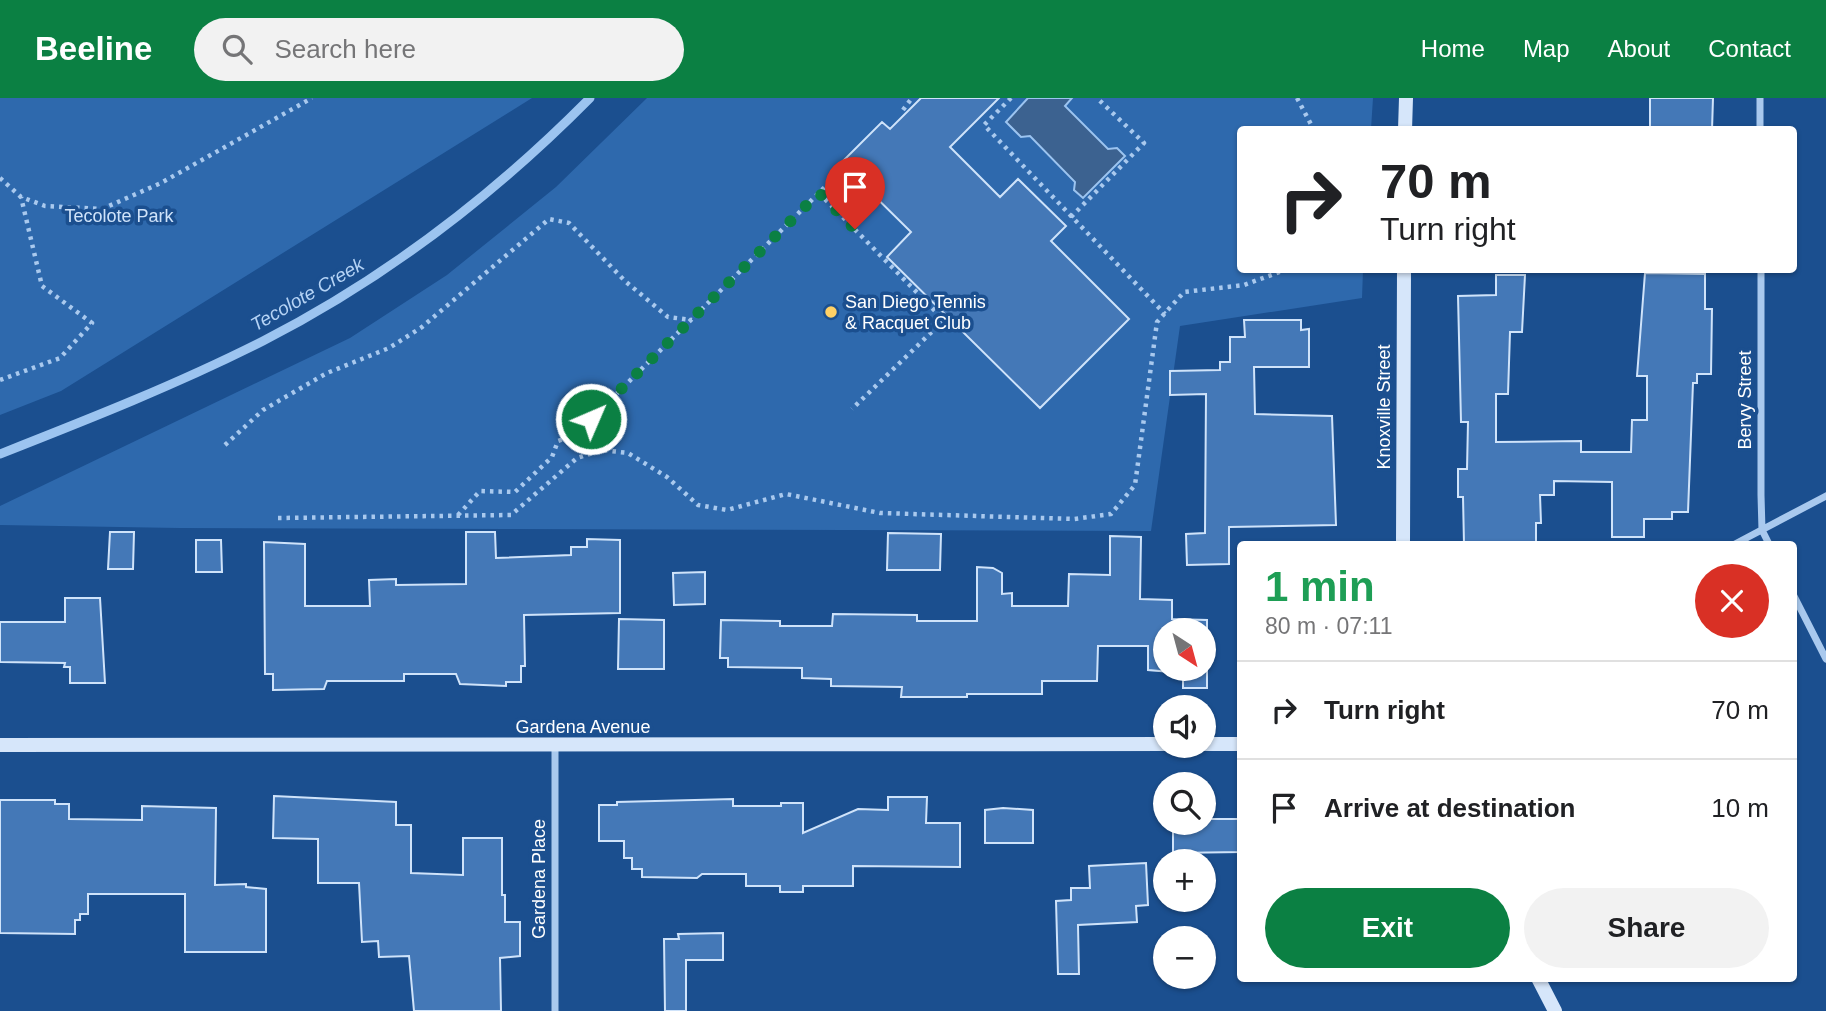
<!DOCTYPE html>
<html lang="en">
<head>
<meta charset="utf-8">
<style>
	body { margin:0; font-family:Helvetica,sans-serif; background:#f2f2f2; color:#202124; height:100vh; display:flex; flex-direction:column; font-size:26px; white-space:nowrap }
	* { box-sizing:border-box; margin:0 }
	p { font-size:23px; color:#757577 }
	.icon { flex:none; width:38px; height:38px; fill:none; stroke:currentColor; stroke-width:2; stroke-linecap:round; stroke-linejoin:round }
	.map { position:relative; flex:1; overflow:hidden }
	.details { position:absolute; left:1237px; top:443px; width:560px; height:441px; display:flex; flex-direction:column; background:#fff; border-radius:7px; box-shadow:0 2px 5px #0004 }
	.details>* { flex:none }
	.hud { position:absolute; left:1237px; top:28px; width:560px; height:147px; border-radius:7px; box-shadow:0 2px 5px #0004; background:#fff; color:#202124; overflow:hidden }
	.needle { width:46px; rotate:144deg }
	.fabs { position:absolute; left:1153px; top:520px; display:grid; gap:14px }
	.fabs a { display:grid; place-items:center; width:63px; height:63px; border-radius:50%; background:#fff; box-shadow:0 2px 5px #0004; font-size:35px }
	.pin { position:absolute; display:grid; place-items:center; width:60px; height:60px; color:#fff; margin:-72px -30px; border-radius:50% 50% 50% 0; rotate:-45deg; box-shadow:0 0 7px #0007 }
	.pin .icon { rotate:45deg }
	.me { position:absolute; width:77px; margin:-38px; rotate:45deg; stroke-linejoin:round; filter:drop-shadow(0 0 5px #0008) }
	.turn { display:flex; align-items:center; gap:24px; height:147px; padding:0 28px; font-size:32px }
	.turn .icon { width:91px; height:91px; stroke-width:2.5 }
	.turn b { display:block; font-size:49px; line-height:60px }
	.round { display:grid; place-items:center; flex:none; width:74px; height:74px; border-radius:37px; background:#f2f2f2 }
	.summary { display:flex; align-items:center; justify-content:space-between; height:119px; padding:0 28px }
	h1 { font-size:42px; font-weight:700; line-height:52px; color:#1e9e55 }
	.action { display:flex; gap:14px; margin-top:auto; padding:14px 28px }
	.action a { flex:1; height:80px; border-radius:42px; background:#0b8043; color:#fff; font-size:28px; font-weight:700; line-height:80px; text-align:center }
	.action a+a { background:#f2f2f2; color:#202124 }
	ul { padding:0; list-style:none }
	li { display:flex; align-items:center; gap:21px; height:98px; padding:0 28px; border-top:2px solid #e0e0e0 }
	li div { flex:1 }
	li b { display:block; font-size:26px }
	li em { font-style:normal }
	header { display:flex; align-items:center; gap:42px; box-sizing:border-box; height:98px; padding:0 35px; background:#0b8043; color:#fff }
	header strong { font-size:33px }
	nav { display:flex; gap:38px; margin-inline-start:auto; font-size:24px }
	.search { width:490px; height:63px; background:#f2f2f2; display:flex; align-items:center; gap:18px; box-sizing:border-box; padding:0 24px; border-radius:38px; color:#757577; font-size:26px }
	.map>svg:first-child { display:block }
	.green { fill:#2e69ad }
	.water { fill:#3c6290; stroke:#9cc4f0; stroke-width:2 }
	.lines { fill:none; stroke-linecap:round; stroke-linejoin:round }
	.stream { stroke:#9cc4f0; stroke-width:9 }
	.building { fill:#4478b7; stroke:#cfe3fa; stroke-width:2; fill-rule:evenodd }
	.path { stroke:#a9c9ee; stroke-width:4.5; stroke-dasharray:3.5 5; stroke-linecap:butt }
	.street { stroke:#a9c9ee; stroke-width:7 }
	.secondary { stroke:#d6e6fa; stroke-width:14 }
	.route { stroke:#0b8043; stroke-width:12; stroke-dasharray:0 21.6 }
	.poi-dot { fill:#ffd166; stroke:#1b4f8f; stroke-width:2.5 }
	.labels { text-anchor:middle; stroke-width:7; stroke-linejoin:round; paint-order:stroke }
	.park-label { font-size:18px; fill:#cfe3fa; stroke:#1b4f8f }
	.poi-label { font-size:18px; fill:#fff; stroke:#1b4f8f; text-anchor:start }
	.street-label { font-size:18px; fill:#fff; stroke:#1b4f8f }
	.water-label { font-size:19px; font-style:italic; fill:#b5d3f5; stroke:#1b4f8f }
</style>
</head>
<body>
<header>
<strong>Beeline</strong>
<div class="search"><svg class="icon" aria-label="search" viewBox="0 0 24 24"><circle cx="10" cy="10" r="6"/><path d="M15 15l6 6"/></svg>Search here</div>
<nav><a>Home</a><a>Map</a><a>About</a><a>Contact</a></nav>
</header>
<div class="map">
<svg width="1826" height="913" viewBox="0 0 1826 913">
	<rect width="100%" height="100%" fill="#1b4f8f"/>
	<path class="green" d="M0 0H532L61 293 0 317Z
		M647 0H1373L1371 31 1241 32V172H1363L1362 200 1180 228 1151 433 179 430 0 427V408L350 240 447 177 556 89Z"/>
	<path class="water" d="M1028 0H1072L1065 8 1108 51 1117 50 1125 58 1083 100 1074 92 1075 84 1030 38 1021 39 1006 24Z"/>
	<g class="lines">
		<path class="stream" d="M0 356C89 321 178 286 263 243 384 181 495 96 590 0"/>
	</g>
	<path class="building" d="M921 0H999L950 49 1000 99 1018 81 1066 128 1051 143 1129 221 1040 310 887 159 911 134 841 65 882 24 890 31Z
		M1650 0H1713L1712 32H1650Z
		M1645 175 1705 176V211H1712L1711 276H1697V285H1693L1688 414H1672V421H1644V439H1612V384L1554 383V397H1540L1541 425H1536V446H1464L1463 399H1458V371H1467L1468 324H1461L1458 198 1496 197V177H1525L1522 234H1510L1508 296H1496V344L1581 343V354H1631L1632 322H1647V278H1637Z
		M1244 222H1301V232L1309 231V269H1254L1255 316 1332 318 1336 427 1229 429V466L1187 467 1186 436 1205 435 1206 296 1170 297V273L1220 272V264H1230V239H1245Z
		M110 434H134L133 471H108Z
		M466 434H495L496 460 571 457V449H587V441L620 442V515L524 517 525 568H521V584H506V588L460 586 456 576H404V583H327L324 591 273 592V576H265L264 444 305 446V508H370L369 482 396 481V487L466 486Z
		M888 435 941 436 940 472H887Z
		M1110 438 1141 439 1140 501 1172 502V521L1207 522V590H1183V575L1148 572V548H1098L1097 583H1042V596H967V599H901L902 589 831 588V581L802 580V570L728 569V560H720L721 522 780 523V528H832L833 516 917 517V523H977V469L993 470 1002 475V496L1012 495V508H1068L1069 476 1110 477ZM1166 532H1204V570H1166Z
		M196 442H221L222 474H196Z
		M705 474V506L674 507 673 475Z
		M65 500H100L105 585H70V569H64L65 565 0 564V524H65Z
		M619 521 664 522V571H618Z
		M274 698 396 704V727H411V775L463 777V740H502V797H505V824H520V858L500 860 501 913H414L409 858 379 859 378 843 362 844 359 785H318V741L273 740Z
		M888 699H927L926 725H960V769L853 768V788H803V794H780V788H746V776H702L697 780 642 779V771H632V760H624V743H599V707H617V704L733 701V708H781V705H803V735L858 711 888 712Z
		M0 702H55V706H69V721L142 722V708L216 710 215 787 246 786V789L266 791V854H185V796H88V816H80V822H75V836L0 835Z
		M1003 710 1033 712V745H985V712Z
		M1204 721H1241V754L1173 755V724H1204Z
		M1146 765 1148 807 1136 808 1137 824 1078 827 1079 876H1058L1056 803 1071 802V790H1090L1089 768Z
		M723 835V862H686V913H665L664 841H679L678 836Z"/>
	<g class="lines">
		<path class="path" d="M1011 0 984 27 1165 216
			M1297 0 1314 32
			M903 12 912 0
			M0 80 21 99 45 108 102 111 161 85 312 0
			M819 95 944 222 852 311
			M1071 119 1144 45 1097 0
			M0 282 60 260 92 225 42 188 21 99
			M225 347 263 312 327 275 389 250 422 229 549 121 569 125 625 183 668 219 692 222
			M458 417 480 393 515 394 552 359 558 343 575 337 842 72
			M278 420 511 417 577 360 602 352 628 355 667 379 698 407 727 412 786 396 880 415 1074 421 1111 416 1135 387 1157 224 1184 194 1244 187 1285 172"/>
		<path class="street" d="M1760 0V32
			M1761 172V397L1762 432 1769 446
			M1735 446 1826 398
			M1794 498 1826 561
			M555 649V913"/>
		<path class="secondary" d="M1405 32 1406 0
			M1403 446 1404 172
			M1204 646H1241
			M0 647 1166 646
			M1538 880 1555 913"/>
	</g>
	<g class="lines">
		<path class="route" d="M591 321 819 95 855 131"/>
	</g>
	<circle class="poi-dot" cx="831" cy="214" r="7"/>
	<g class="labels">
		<g class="park-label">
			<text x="119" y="124">Tecolote Park</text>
		</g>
		<g class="poi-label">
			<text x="845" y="210">San Diego Tennis<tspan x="845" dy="21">&amp; Racquet Club</tspan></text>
		</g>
		<g class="street-label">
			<text transform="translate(1745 302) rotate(-90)" y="6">Bervy Street</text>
			<text transform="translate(1384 309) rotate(-90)" y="6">Knoxville Street</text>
			<text x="583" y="635">Gardena Avenue</text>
			<text transform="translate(539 781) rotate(-90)" y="6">Gardena Place</text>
		</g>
		<g class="water-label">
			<text transform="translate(307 196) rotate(-30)" y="7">Tecolote Creek</text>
		</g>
	</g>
</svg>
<div class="fabs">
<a><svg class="needle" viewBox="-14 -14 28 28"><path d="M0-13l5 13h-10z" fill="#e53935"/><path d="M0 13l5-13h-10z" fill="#757577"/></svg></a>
<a><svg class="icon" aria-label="sound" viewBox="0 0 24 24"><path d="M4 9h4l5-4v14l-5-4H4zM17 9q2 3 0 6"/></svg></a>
<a><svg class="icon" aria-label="search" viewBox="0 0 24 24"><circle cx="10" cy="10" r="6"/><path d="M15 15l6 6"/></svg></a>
<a>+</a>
<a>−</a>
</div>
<div class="pin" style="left:855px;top:131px;background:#d93025"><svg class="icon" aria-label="arrive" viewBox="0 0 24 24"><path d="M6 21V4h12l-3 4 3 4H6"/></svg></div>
<svg class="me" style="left:591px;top:321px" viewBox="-20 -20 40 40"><circle r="17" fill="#0b8043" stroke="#fff" stroke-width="3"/><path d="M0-11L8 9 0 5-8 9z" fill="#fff"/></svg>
<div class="hud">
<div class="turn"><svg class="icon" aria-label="right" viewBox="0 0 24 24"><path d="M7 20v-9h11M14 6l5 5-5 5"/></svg><div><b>70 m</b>Turn right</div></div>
</div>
<section class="details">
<div class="summary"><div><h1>1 min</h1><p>80 m · 07:11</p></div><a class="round" style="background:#d93025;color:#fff"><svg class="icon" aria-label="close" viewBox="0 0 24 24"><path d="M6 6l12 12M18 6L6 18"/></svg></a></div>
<ul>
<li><svg class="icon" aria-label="right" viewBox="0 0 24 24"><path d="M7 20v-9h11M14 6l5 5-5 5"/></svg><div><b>Turn right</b></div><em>70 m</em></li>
<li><svg class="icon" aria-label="arrive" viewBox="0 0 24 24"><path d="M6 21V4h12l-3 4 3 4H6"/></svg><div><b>Arrive at destination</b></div><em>10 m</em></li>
</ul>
<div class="action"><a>Exit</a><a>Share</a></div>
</section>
</div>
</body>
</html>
